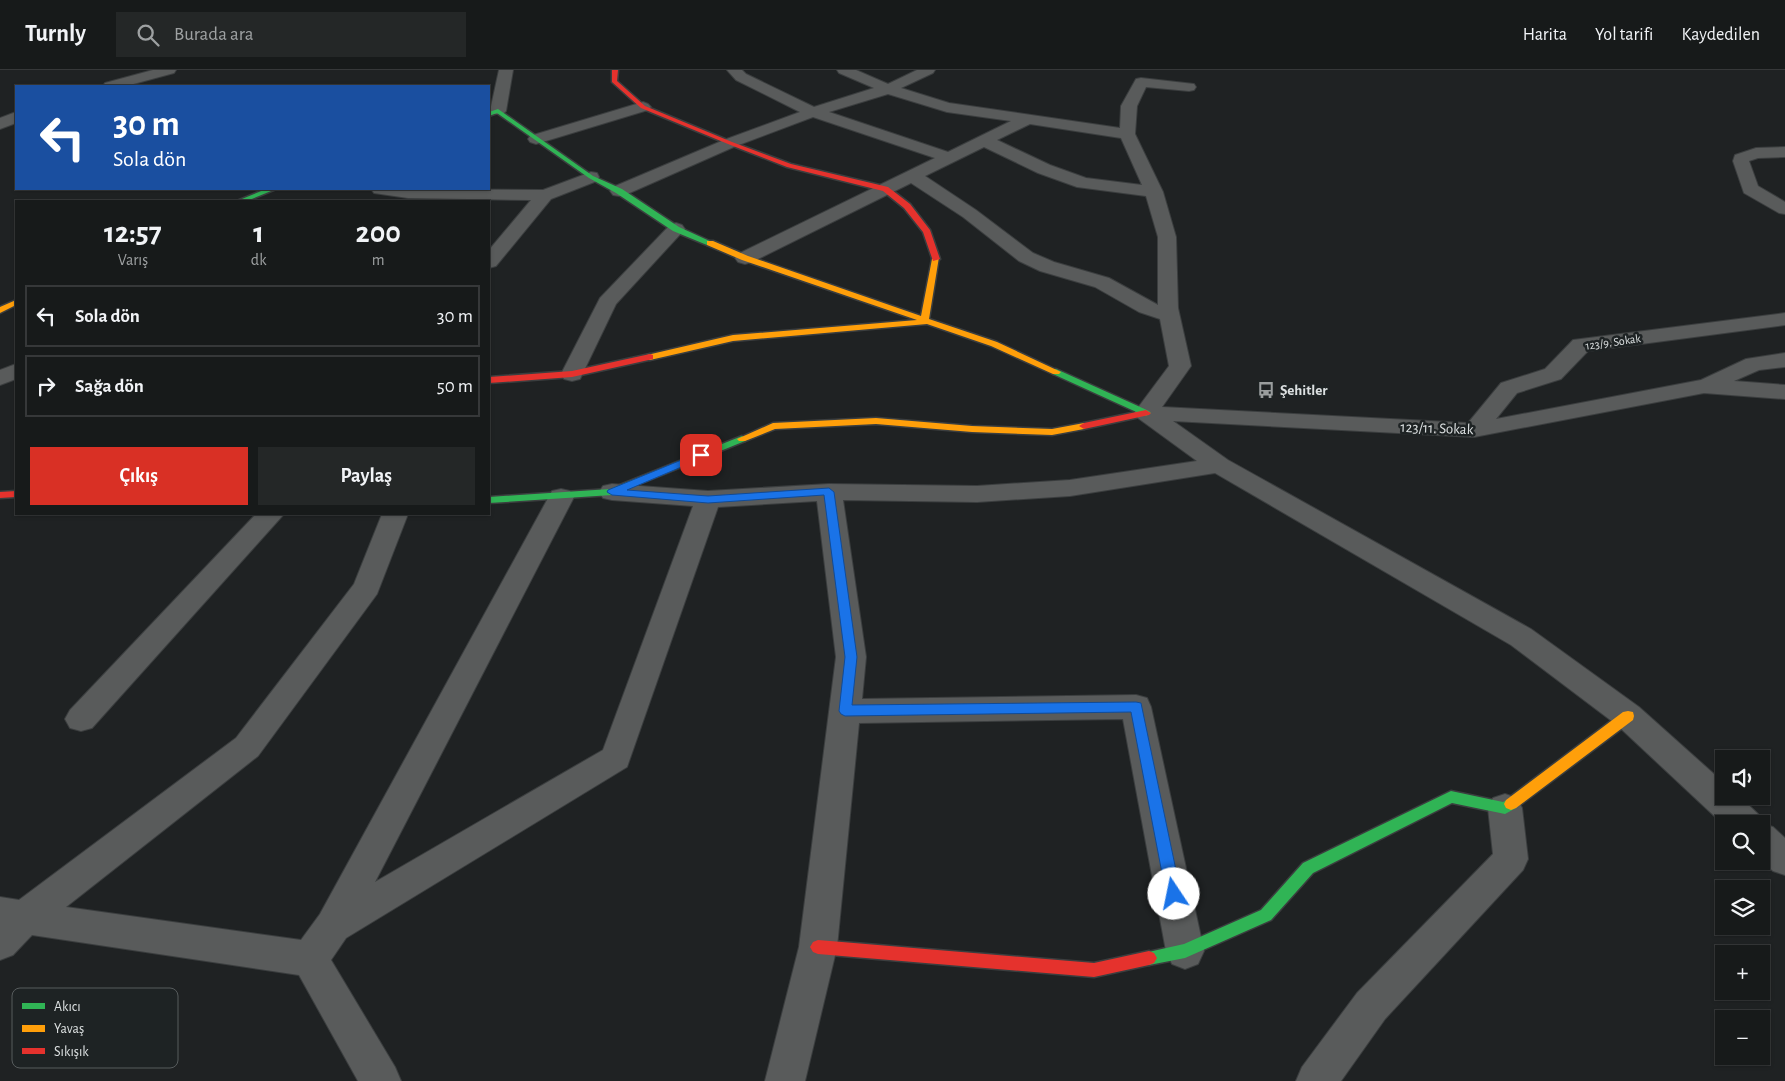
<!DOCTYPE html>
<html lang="tr">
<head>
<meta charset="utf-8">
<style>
	body { margin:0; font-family:"Alegreya Sans",sans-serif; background:#242727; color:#f1f3f6; height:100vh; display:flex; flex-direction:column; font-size:19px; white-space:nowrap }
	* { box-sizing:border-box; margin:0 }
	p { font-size:16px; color:#9ea1a2 }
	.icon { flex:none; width:28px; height:28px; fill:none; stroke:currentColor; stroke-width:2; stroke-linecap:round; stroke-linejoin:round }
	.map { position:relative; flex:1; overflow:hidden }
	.details { position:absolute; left:15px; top:130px; width:475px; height:315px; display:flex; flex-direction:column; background:#171a1a; border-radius:0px; box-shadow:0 1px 4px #0004,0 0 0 1px #363839 }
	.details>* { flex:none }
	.banner { position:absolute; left:15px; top:15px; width:475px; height:105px; border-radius:0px; box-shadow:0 1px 4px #0004,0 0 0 1px #363839; background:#1a4fa0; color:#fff; overflow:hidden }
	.buttons { position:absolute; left:1715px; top:680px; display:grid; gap:10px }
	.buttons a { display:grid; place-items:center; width:55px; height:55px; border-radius:0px; background:#171a1a; box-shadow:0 1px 4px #0004,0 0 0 1px #363839; font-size:25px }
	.pin { position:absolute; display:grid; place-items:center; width:42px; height:42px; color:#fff; margin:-21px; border-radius:10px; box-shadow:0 2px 8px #0006 }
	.me { position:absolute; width:55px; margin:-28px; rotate:349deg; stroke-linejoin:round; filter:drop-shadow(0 0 4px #0008) }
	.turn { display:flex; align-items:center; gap:18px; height:105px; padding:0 15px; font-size:22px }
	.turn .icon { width:65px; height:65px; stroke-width:2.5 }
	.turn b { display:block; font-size:35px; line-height:42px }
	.eta { display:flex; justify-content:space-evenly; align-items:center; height:85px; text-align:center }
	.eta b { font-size:30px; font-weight:700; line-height:35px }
	.action { display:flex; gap:10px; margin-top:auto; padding:10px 15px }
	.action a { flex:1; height:58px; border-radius:0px; background:#d93025; color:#fff; font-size:20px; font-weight:700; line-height:58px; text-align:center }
	.action a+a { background:#242727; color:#f1f3f6 }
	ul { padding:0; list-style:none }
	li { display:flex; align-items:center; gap:15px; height:62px; margin:0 10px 8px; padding:0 5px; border:2px solid #363839; border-radius:0px }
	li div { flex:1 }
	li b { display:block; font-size:19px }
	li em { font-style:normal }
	header { display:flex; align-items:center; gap:30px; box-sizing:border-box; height:70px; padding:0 25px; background:#171a1a; border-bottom:1px solid #363839 }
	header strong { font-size:24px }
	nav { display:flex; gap:28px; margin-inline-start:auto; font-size:18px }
	.search { width:350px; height:45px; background:#242727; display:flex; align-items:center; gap:12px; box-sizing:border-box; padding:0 18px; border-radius:0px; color:#9ea1a2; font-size:19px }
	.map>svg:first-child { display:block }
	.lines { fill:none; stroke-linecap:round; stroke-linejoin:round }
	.street-casing { stroke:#3b3e3f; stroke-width:2 }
	.fast-casing { stroke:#3b3e3f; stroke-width:3 }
	.slow-casing { stroke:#3b3e3f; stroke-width:3 }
	.jam-casing { stroke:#3b3e3f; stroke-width:3 }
	.street { fill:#595b5b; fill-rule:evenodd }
	.fast { fill:#30b455; fill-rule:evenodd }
	.slow { fill:#ff9f0a; fill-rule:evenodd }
	.jam { fill:#e5322d; fill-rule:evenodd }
	.route { fill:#1a73e8; stroke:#114b97 }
	.labels { text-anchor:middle; stroke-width:5; stroke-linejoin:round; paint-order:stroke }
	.far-street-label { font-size:12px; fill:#dce0e1; stroke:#1e2324 }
	.poi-label { font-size:15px; font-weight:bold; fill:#dce0e1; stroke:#1e2324; text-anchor:start }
	.street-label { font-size:15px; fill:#dce0e1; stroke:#1e2324 }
	.key { fill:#1e2324; stroke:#575c5d; stroke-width:1 }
	.key-label { font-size:14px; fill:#dce0e1 }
</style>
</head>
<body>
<header>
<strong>Turnly</strong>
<div class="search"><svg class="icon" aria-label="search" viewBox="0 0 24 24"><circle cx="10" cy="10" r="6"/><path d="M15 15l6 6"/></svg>Burada ara</div>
<nav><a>Harita</a><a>Yol tarifi</a><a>Kaydedilen</a></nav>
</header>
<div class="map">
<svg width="1785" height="1011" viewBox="0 0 1785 1011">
	<rect width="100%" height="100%" fill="#1f2223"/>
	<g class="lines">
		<g class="street-casing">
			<path id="street" d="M153 0H176L174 3 126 16H103L105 13Z
				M499 0H513L506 41 503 44H493L490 41Z
				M727 0H742L746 4 814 37 874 18 839 3 837 0H856L888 14 917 0H935L933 3 901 18 949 33 1120 58 1121 36 1136 9 1141 8 1194 14 1196 17 1194 20 1189 21 1146 17 1137 36 1135 64 1163 122 1176 167 1178 238 1191 296 1162 337 1468 353 1501 313 1545 299 1573 270 1785 243V255L1588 281 1561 309 1517 323 1496 349 1701 310 1746 289 1785 283V297L1759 300 1734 311 1785 315V329L1704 323 1474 367 1173 351 1228 390 1531 559 1639 637 1724 713V726H1739L1758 744 1763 754 1773 757 1785 768V805L1773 801 1761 790V754L1724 755 1617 655 1511 575 1215 403 1070 426 977 432 843 430 866 587 862 629 1136 625 1147 628 1151 637 1204 881 1198 894 1185 899 1172 894 1166 881 1123 649 859 653 837 877 805 1011H765L799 877 836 587 817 431 718 437 627 697 346 868 331 890 395 997 401 1011H358L299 905 32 865 13 885 0 890V827L19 830 236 668 354 514 382 444H408L377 524 258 686 66 837 301 870 320 844 552 421 561 419 570 421 574 427 375 812 603 680 693 436 612 430 603 428 599 422 603 416 612 414 708 421 829 414 977 416 1070 410 1197 391 1138 348 1134 343 1169 296 1160 249 1139 242 1095 217 1040 201 1019 191 963 147 911 113 752 192 745 194 738 192 735 188 738 184 935 88 813 47 736 76 625 125 619 126 613 125 610 121 613 117 724 70 800 42 736 10ZM888 24 947 42 1011 51 948 82 829 42ZM1030 54 1121 68 1142 115 1086 108 1050 95 997 70ZM984 77 1038 103 1077 117 1146 126 1158 167V235L1109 208 1054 192 1033 183 976 140 925 106Z
				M643 32 648 34 651 37 648 40 536 74 530 72 528 69 530 66Z
				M16 42V53L0 59V48Z
				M1785 77V87L1758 88 1749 91 1758 116 1785 132V144L1779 143 1744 123 1733 91 1735 85 1756 78Z
				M591 102 597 103 599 107 597 111 551 129 496 196 489 198V180L531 130 408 128 374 123 371 119 543 120Z
				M676 153 682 155 685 159 616 234 580 309 572 311 564 309 561 304 600 228 670 155Z
				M16 294V309L0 315V300Z
				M256 444H284L92 658 81 661 70 658 65 649 70 640Z
				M1505 724 1517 728 1522 738 1528 789 1523 800 1385 949 1341 1011H1296L1302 997 1357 923 1493 784 1488 738 1493 728Z"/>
		</g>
		<g class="fast-casing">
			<path id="fast" d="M498 39 593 106 622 119 679 157 714 173 707 175 673 161 616 123 589 108 497 43 489 46V42Z
				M266 119H276L247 131H237Z
				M1056 299 1149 341 1151 343 1146 346 1143 345 1053 304V300Z
				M742 366 747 369 745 371 612 425 489 433V427L610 419Z
				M1451 721 1503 732 1511 728 1516 730 1518 734 1516 738 1505 744 1452 733 1313 803 1271 850 1185 888 1149 895 1144 893 1141 888 1144 883 1184 874 1261 840 1303 793Z"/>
		</g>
		<g class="slow-casing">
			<path id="slow" d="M707 171H713L748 186 921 246 932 189 939 187 929 249 997 272 1061 302 1059 304H1053L991 276 927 254 733 271 650 290 647 289V285L733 265 917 250 742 190 707 175Z
				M16 230V235L0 243V237Z
				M876 348 972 356 1052 359 1084 353 1089 356 1084 359 1052 365 972 362 876 354 775 359 745 371H739L737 369 773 353Z
				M1628 641 1633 642 1634 646 1633 650 1516 738 1511 740 1506 738 1504 734 1506 730 1623 642Z"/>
		</g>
		<g class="jam-casing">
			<path id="jam" d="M612 0H618L617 11 645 36 732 72 791 94 888 117 910 134 930 160 940 189 933 191 923 162 904 138 883 121 787 97 728 74 641 38 612 12Z
				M650 284 653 285V289L572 307 489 313V307L572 301Z
				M1146 340 1151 343 1149 345 1084 359 1079 356 1084 353Z
				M16 421V427L0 428V422Z
				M818 870 1094 893 1149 881 1154 883 1157 888 1154 893 1149 895 1094 907 818 884 813 882 810 877 813 872Z"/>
		</g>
		<use href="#street" class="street"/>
		<use href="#fast" class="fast"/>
		<use href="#slow" class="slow"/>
		<use href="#jam" class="jam"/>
	</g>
	<path class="route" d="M701 382 706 385 705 387 627 420 708 426 829 418 834 422 857 587 852 635 1136 632 1141 633 1181 824 1179 829 1174 831 1168 829 1166 824 1131 642 845 646 841 644 839 641 845 587 824 425 708 433 612 425 607 422 608 420Z"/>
	<defs>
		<g id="bus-bare" transform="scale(1.35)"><path d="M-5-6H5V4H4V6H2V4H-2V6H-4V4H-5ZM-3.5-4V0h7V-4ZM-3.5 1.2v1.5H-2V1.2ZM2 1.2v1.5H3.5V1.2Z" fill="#9a9e9e" stroke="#1e2324" stroke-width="2.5" paint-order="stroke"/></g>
	</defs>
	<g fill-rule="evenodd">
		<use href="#bus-bare" x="1266" y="320"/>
	</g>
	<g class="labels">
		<g class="far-street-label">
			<text transform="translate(1613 272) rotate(-8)" y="4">123/9. Sokak</text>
		</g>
		<g class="poi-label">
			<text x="1280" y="325">Şehitler</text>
		</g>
		<g class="street-label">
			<text transform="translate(1437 358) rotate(2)" y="5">123/11. Sokak</text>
		</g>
	</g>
	<rect x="12" y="918" width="166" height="80" rx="8" class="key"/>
	<rect x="22" y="933" width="23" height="6" fill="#30b455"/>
	<rect x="22" y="955" width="23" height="7" fill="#ff9f0a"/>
	<rect x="22" y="978" width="23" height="6" fill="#e5322d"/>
	<g class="key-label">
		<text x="54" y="941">Akıcı</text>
		<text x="54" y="963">Yavaş</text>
		<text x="54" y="986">Sıkışık</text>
	</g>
</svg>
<div class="buttons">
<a><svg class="icon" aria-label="sound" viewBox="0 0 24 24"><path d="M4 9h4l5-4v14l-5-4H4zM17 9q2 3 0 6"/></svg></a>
<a><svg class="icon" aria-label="search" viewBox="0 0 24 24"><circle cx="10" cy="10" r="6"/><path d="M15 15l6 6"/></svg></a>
<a><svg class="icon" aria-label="layers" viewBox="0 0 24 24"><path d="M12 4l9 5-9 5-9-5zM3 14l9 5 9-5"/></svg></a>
<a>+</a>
<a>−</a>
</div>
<div class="pin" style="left:701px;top:385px;background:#d93025"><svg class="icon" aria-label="arrive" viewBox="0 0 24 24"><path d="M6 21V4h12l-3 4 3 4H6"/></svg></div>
<svg class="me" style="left:1174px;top:824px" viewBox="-20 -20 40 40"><circle r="19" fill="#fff"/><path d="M0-13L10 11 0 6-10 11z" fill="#1a73e8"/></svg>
<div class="banner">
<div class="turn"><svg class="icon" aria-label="left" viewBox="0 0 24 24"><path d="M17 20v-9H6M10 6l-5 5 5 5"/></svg><div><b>30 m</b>Sola dön</div></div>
</div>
<section class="details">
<div class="eta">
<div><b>12:57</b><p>Varış</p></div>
<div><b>1</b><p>dk</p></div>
<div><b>200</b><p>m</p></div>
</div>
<ul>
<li><svg class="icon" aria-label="left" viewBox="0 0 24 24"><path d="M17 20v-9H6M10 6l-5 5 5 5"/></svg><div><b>Sola dön</b></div><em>30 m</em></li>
<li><svg class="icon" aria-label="right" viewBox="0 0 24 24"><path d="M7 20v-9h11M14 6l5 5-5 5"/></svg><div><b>Sağa dön</b></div><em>50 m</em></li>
</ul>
<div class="action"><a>Çıkış</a><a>Paylaş</a></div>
</section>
</div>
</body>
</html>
